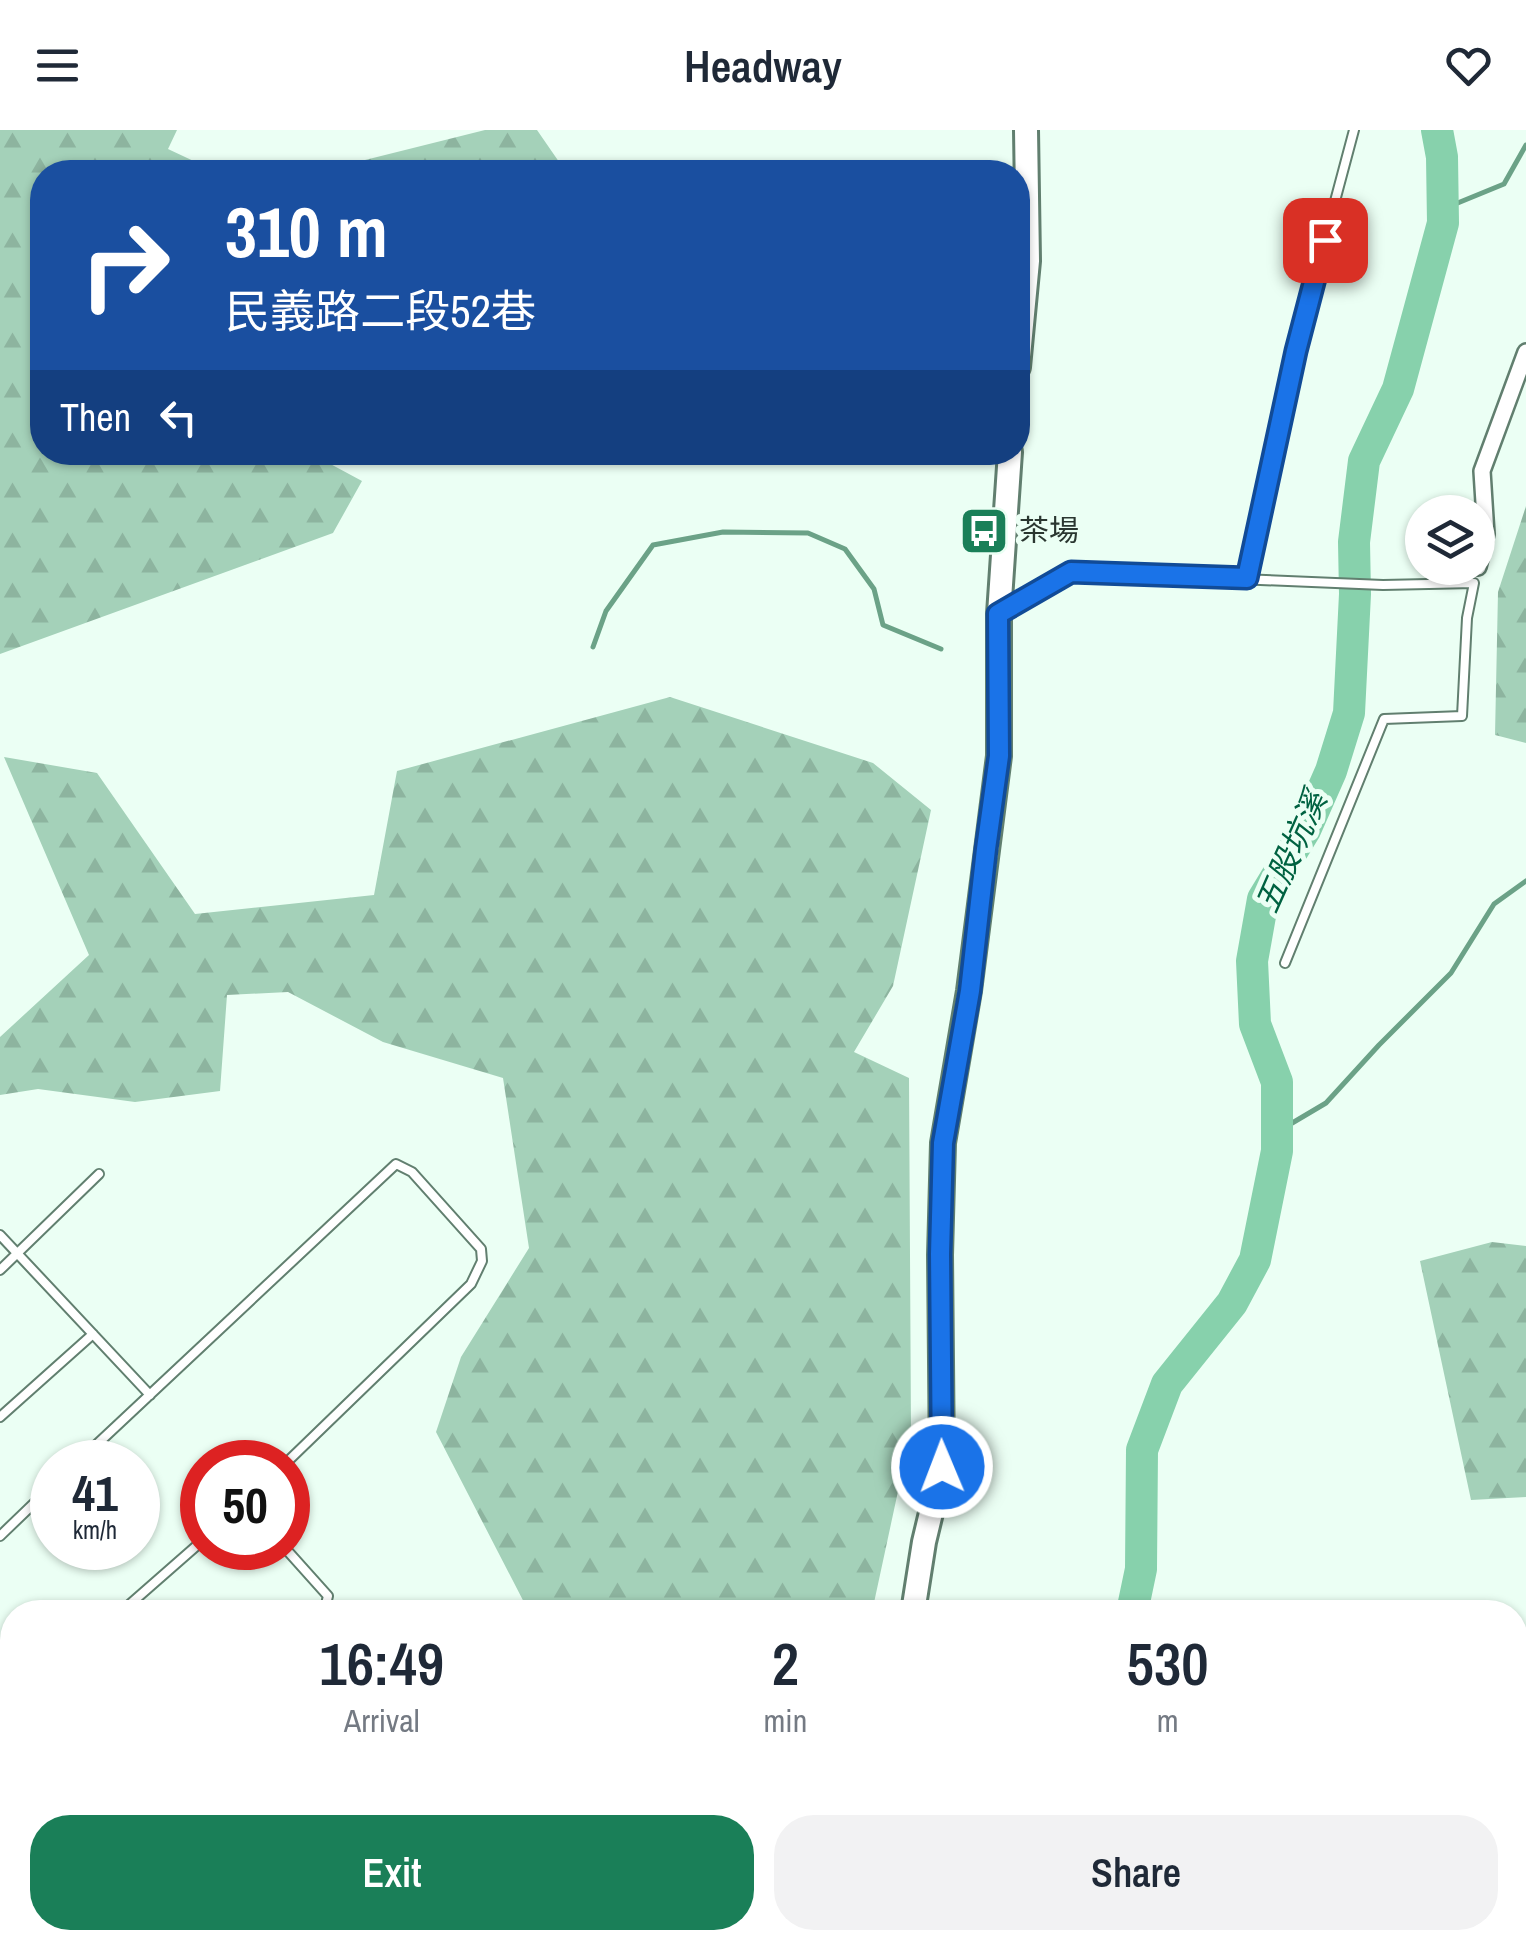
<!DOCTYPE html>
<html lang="en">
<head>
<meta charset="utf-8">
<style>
	body { margin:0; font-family:"Archivo Narrow","Noto Sans TC",sans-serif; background:#f2f2f3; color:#1f2937; height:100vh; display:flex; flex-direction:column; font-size:38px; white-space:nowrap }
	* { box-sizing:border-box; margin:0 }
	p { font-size:32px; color:#747a83 }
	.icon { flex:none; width:55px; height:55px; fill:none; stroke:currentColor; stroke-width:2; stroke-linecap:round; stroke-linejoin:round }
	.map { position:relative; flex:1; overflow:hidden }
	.sheet { position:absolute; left:0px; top:1470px; width:1528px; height:350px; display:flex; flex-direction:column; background:#fff; border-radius:40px 40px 0 0; box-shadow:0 2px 8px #0004 }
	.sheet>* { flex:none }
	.banner { position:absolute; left:30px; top:30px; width:1000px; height:305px; border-radius:40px; box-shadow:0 2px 8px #0004; background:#1a4fa0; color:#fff; overflow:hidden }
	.fabs { position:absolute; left:1405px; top:365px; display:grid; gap:20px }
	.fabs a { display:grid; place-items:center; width:90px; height:90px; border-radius:50%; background:#fff; box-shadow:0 2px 8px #0004; font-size:50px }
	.speed { position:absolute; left:30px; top:1310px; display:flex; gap:20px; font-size:50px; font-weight:700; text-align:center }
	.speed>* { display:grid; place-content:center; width:130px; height:130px; border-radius:50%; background:#fff; box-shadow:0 2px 8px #0004; line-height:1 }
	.speed small { font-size:25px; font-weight:400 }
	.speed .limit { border:15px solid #d22; background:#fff; color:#111 }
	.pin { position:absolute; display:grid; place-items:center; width:85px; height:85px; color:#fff; margin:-42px; border-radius:20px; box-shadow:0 5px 15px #0006 }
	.me { position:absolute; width:110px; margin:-55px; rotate:359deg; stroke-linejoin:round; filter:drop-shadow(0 0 8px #0008) }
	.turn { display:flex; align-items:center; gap:35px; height:210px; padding:0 30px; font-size:45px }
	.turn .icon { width:130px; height:130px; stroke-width:2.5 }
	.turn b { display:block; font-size:70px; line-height:85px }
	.then { display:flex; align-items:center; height:95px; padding:0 30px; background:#0003; gap:20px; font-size:38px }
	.eta { display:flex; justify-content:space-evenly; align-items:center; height:170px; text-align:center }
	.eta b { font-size:60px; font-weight:600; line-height:70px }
	.primary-button { display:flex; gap:20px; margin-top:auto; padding:20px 30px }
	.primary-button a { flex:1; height:115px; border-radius:40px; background:#1a7f58; color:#fff; font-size:40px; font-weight:600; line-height:115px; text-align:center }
	.primary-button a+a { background:#f2f2f3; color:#1f2937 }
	header { display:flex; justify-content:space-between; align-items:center; height:130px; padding:0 30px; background:#fff; font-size:45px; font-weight:600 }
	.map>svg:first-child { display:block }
	.forest { fill:url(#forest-firs) }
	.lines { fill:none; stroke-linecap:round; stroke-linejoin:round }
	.stream { stroke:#6ba287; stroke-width:5 }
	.river { stroke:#87d1ac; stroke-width:32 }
	.lane-casing { stroke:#617f6f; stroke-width:12 }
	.street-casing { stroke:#617f6f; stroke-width:20 }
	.secondary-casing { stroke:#617f6f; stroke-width:28 }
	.lane { stroke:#fff; stroke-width:8 }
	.street { stroke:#fff; stroke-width:15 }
	.secondary { stroke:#fff; stroke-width:22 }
	.route-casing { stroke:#114b97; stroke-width:25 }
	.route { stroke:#1a73e8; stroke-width:18 }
	.labels { text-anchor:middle; stroke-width:10; stroke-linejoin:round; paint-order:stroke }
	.poi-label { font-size:30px; fill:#2a3630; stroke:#ebfff4; text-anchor:start }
	.water-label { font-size:32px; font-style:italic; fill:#006241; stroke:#ebfff4 }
</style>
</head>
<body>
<header><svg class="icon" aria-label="menu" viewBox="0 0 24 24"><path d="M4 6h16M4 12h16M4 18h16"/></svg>Headway<svg class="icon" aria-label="heart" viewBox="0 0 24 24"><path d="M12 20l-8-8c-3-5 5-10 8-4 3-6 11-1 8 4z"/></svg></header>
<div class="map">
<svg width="1526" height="1820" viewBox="0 0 1526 1820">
	<defs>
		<pattern id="forest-firs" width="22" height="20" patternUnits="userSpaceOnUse" patternTransform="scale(2.5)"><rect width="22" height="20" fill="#a4d1b9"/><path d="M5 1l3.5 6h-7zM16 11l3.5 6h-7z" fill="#8db49f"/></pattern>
	</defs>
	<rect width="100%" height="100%" fill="#ebfff4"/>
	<path class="forest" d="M0 0H177L168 19 217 42H42V322L310 323 362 351 333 403 0 524Z
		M485 0H537L566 42H317Z
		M1526 376V613L1495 605 1498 462Z
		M670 567 873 633 931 680 893 856 854 922 909 948 911 1301 872 1482H529L436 1302 461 1227 529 1118 503 948 383 912 288 862 227 865 220 961 135 972 38 959 0 965V907L89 825 4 627 97 643 195 784 374 765 397 641Z
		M1492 1112 1526 1116V1367L1471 1370 1420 1131Z
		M1515 1729 1526 1731V1820H1449L1447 1808H1515Z
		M506 1808H658L633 1820H516Z
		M803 1808H886L885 1820H841Z"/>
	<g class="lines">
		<path class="stream" d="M1443 79 1504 54 1526 15
			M593 517 606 481 653 415 723 402 808 403 845 419 874 459 883 495 941 519
			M1277 1002 1326 973 1379 915 1451 843 1494 774 1526 751
			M1515 1517 1526 1519
			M1309 1820 1315 1808"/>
		<path class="river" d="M1132 1482 1141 1439 1142 1320 1167 1254 1232 1173 1255 1130 1277 1021V952L1255 894 1252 831 1263 769 1305 700 1331 641 1349 583 1355 464 1354 412 1364 331 1398 259 1443 93 1442 27 1437 0
			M1125 1808 1137 1820"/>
		<g class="lane-casing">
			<path id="lane" d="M1247 448 1295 221 1354 0
				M1003 482 1071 442 1383 455 1474 453 1467 488 1462 586 1384 589 1285 833
				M0 1105 150 1265
				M0 1140 99 1044
				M0 1287 93 1204
				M78 1332 396 1034 412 1042 481 1119 482 1131 471 1154 287 1332
				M0 1406 52 1356
				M285 1418 328 1466 324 1482
				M121 1482 202 1411
				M1515 1531H1526
				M0 1590 12 1579
				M0 1777 12 1766
				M498 1808 511 1820
				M200 1820 213 1808
				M945 1820 946 1808
				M1334 1820 1336 1808"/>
		</g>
		<g class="street-casing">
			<path id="street" d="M1478 437 1486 404 1482 341 1526 222"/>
		</g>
		<g class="secondary-casing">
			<path id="secondary" d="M1018 237 1028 131 1026 0
				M913 1482 924 1412 942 1337 940 1125 943 1013 969 861 999 626V484L1010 322
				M923 1820V1808"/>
		</g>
		<use href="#lane" class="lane"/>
		<use href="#street" class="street"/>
		<use href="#secondary" class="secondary"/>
	</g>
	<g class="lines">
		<g class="route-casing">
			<path id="route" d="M942 1337 940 1124 943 1013 970 861 986 719 999 626 998 484 1071 442 1247 448 1296 221 1325 110"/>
		</g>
		<use href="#route" class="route"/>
	</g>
	<defs>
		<g id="bus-square" transform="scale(2.5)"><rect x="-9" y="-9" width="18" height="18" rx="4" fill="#1a7f58" stroke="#ebfff4"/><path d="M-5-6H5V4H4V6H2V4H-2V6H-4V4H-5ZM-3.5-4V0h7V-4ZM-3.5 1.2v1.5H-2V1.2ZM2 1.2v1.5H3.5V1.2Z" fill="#fff"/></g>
	</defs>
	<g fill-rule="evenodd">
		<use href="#bus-square" x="984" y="401"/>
	</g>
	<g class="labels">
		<g class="poi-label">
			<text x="1019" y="411">茶場</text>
		</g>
		<g class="water-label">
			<text transform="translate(1291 722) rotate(-66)" y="11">五股坑溪</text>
		</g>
	</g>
</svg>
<div class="fabs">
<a><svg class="icon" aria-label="layers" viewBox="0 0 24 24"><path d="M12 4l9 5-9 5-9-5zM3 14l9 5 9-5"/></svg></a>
</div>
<div class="speed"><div>41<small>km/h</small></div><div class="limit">50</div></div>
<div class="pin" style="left:1325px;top:110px;background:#d93025"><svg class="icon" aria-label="arrive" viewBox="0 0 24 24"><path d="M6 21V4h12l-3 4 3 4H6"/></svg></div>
<svg class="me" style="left:942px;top:1337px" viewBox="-20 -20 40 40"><circle r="17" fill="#1a73e8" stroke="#fff" stroke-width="3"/><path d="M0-11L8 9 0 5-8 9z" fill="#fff"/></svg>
<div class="banner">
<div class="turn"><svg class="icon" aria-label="right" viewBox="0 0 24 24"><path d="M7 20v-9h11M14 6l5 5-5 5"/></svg><div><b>310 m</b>民義路二段52巷</div></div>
<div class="then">Then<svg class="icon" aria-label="left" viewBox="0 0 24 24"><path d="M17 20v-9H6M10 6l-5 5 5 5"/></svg></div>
</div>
<section class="sheet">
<div class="eta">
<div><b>16:49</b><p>Arrival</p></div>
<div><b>2</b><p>min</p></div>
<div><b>530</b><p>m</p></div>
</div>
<div class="primary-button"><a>Exit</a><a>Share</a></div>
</section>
</div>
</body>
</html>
